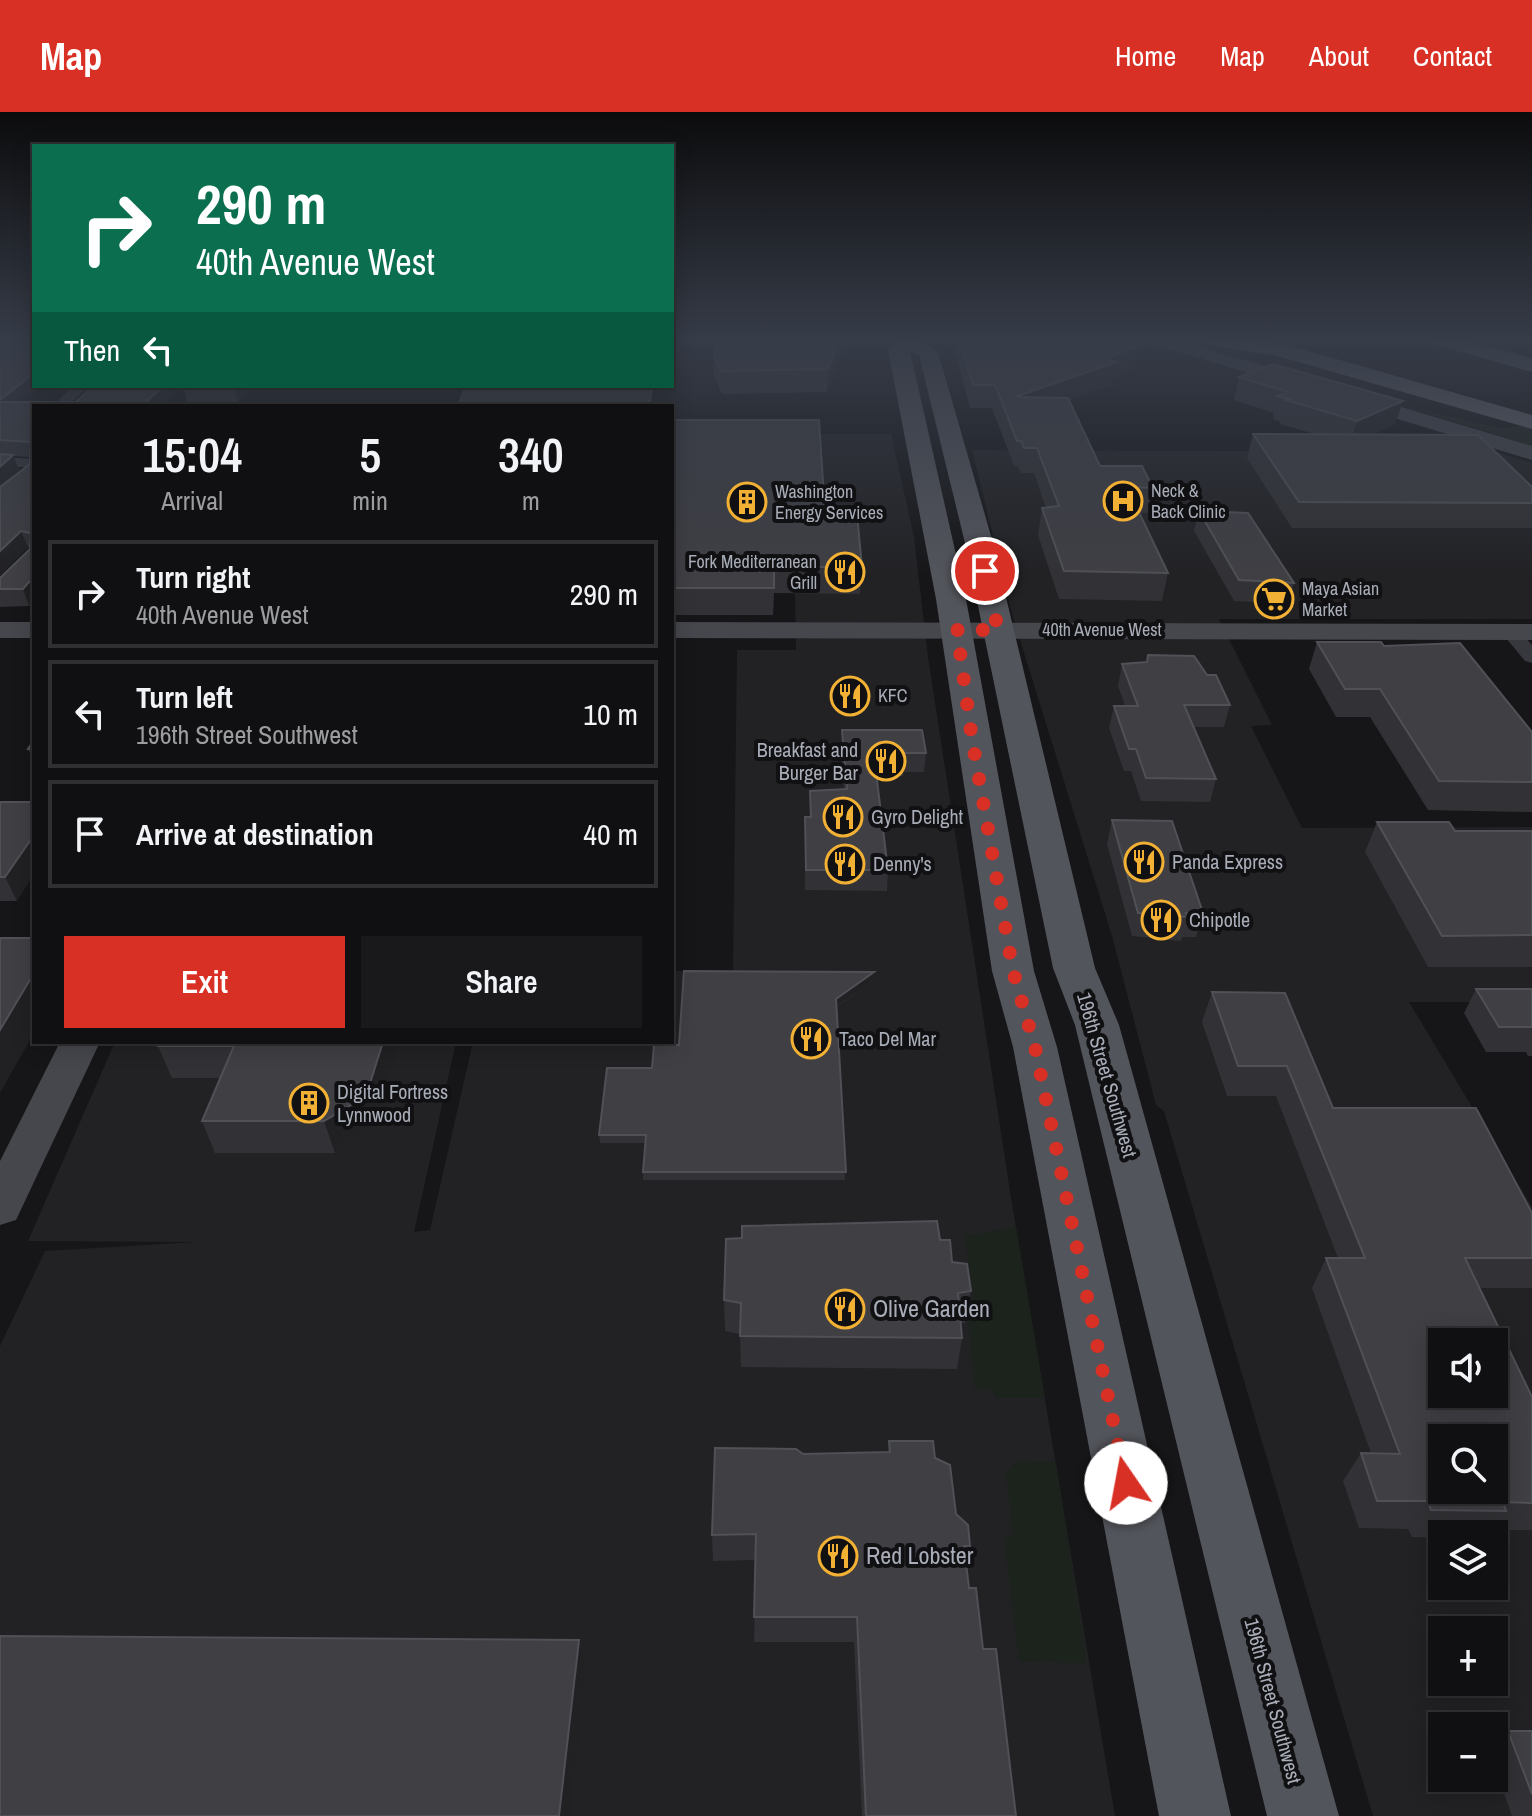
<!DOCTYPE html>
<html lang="en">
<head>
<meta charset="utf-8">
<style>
	body { margin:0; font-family:"Archivo Narrow",sans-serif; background:#19191b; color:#f1f3f6; height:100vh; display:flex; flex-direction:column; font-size:30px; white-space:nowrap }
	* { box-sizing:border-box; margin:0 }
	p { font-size:26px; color:#9c9d9f }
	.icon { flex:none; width:44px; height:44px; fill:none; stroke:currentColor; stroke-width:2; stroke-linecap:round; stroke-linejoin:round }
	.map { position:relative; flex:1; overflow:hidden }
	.sheet { position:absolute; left:32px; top:292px; width:642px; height:640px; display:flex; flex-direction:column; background:#101012; border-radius:0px; box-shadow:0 4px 20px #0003,0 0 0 2px #303032 }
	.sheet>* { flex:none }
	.guide { position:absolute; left:32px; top:32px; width:642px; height:244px; border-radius:0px; box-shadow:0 4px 20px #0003,0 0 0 2px #303032; background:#0b6e4f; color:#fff; overflow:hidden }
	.controls { position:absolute; left:1428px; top:1216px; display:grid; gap:16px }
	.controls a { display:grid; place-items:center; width:80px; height:80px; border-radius:0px; background:#101012; box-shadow:0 4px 20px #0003,0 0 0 2px #303032; font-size:40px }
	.pin { position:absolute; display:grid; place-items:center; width:68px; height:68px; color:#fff; margin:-34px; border:4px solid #fff; border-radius:50%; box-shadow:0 2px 8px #0007 }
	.me { position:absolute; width:88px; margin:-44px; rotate:348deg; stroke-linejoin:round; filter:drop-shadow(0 0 6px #0008) }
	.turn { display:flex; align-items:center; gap:28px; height:168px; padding:0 32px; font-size:36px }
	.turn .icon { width:104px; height:104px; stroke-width:2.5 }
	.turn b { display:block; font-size:56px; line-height:68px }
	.then { display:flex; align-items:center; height:76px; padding:0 32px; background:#0003; gap:16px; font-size:30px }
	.eta { display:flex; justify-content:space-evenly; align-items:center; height:136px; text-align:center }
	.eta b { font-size:48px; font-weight:600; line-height:56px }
	.button { display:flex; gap:16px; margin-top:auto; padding:16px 32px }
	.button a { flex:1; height:92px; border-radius:0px; background:#d93025; color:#fff; font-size:32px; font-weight:600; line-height:92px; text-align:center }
	.button a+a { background:#19191b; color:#f1f3f6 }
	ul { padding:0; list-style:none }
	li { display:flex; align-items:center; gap:24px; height:108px; margin:0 16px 12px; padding:0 16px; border:4px solid #303032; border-radius:0px }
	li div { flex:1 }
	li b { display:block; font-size:30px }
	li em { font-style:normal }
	header { display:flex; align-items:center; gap:48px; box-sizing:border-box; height:112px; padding:0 40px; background:#d93025; color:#fff }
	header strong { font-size:38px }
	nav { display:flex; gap:44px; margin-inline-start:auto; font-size:28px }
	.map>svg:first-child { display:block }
	.built { fill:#222225; fill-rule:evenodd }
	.green { fill:#1c231d }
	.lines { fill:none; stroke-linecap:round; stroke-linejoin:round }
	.street { fill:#37383d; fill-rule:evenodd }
	.secondary { fill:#45474d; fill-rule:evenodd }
	.primary { fill:#53555c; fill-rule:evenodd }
	.highway { fill:#63666e; fill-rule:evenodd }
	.wall { fill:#323236; fill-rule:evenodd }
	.shaded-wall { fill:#212124 }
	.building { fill:#3f3f44; stroke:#4f5156; stroke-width:2; fill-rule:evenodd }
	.route { stroke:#d93025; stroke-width:14; stroke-dasharray:0 25.2 }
	.labels { text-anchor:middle; stroke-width:8; stroke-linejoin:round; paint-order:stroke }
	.far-poi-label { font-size:18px; fill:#a8adb8; stroke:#111113; text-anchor:start }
	.far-street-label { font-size:18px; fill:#a8adb8; stroke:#111113 }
	.poi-label { font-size:20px; fill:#a8adb8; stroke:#111113; text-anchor:start }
	.street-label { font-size:20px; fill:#a8adb8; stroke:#111113 }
	.near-poi-label { font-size:24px; fill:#a8adb8; stroke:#111113; text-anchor:start }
</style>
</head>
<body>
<header>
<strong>Map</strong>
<nav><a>Home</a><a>Map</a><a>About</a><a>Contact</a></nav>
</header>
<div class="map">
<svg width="1532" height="1704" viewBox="0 0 1532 1704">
	<rect width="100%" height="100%" fill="#161618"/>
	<path class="built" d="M782 322H891L914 425 928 545 1011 1086 1115 1704H0V1234L45 1139 196 1130 28 1129 115 930H456L414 1120 430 1118 473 930H672V859H733L737 538H796L794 423H827L823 358H783Z
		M972 338 1496 340 1532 351V507H1219L1272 613 1251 614 1302 716 1532 715V890H1409L1532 1095V1704H1373L1164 999 1156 993 1112 824 1012 502ZM1442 1230H1494V1282H1442ZM1442 1326H1494V1378H1442ZM1442 1422H1494V1474H1442ZM1442 1518H1494V1570H1442ZM1442 1614H1494V1666H1442Z"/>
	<path class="green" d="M1408 295 1503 317 1521 313 1532 317V334Z
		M1016 1115 1045 1286H995L994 1277H975L966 1187H974L965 1124Z
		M1015 1349 1056 1350 1087 1551 1019 1550 1004 1424 1013 1423 1006 1360Z"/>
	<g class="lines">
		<path class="street" d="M74 274H89L67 294H52Z
			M0 345 34 347V359L25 355H0Z
			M1510 514 1517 516 1532 533V551L1525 549 1501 520Z"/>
		<path class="secondary" d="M1147 227H1174L1532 334V348L1150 231Z
			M0 510H34V526H0Z
			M672 510 1532 512V528L672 526Z
			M60 930H100L16 1108 0 1113V1049Z"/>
		<path class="primary" d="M897 227H917L938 240 993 431 1095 856 1119 913 1339 1704H1267L1075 913 1053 856 965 431 919 243 910 239 966 487 1034 859 1057 935 1231 1704H1159L1013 935 992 859 936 487 888 238Z"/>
		<path class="highway" d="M1196 227H1248L1284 232 1532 303V317L1274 243 1206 233Z
			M1427 227H1459L1532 246V260L1430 231Z"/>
	</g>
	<path class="wall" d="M0 227 20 290H76L174 282 34 294V489L29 494 0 495V466L30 437V436L28 435 0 463ZM13 344 30 345V352L9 368 19 358Z
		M954 227H1133L1137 235 1133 257 1113 265 1112 273 1069 288 1100 354 1153 376 1148 401H1140L1168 461 1162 489 1059 487 1038 423 1042 396H1046L1034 361H1021L1018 354H1014L992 296H970L954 235Z
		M843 236 827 280 722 282 714 265V243Z
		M1239 265 1403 289 1395 312 1373 322 1532 375V416H1292L1247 346 1253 322H1315L1280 312 1281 310 1273 307 1274 301 1234 288Z
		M183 274H251L238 290H187Z
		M672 308 825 401 862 455 860 482 774 481 773 503H672Z
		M1199 399 1294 471 1288 492 1234 489 1194 419Z
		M1317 530 1384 534 1532 620V700L1428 698 1370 605H1336L1309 557Z
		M1122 552 1207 563 1230 593 1224 615H1194L1216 667 1210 690 1141 689 1131 659H1124L1109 616 1114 594H1125L1118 574Z
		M842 618 926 641 924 660H903V664H876L888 758 887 779 805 778V705H810V679L844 677 841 637Z
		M34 628V651L28 637Z
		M0 690 17 789H0Z
		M1112 708 1203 801 1196 825H1182L1181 829 1132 824 1107 732Z
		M1377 710 1455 719H1532V855H1428L1365 740Z
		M874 868 836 895 845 1068H643V1060L645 1031H600L599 1023 652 956 679 933Z
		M1476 877H1532V944H1528L1526 940H1486L1464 901Z
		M1212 880 1333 996 1532 1101V1176H1479L1532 1285V1418H1491L1487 1422H1442V1426L1412 1425 1408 1417 1359 1416 1343 1369 1361 1341H1371L1312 1176 1326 1146H1338L1276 984H1227L1202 910Z
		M160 930H401L375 1016 335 1041H215L202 1009 220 966H172L158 934Z
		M940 1128 952 1150 971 1179 965 1211H961L962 1226 957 1257 741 1255 740 1222 725 1219 724 1188Z
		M889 1329 935 1346 956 1402 970 1434 966 1450 969 1476 983 1537 1016 1704H862L854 1530H754L756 1448 713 1449 712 1423 803 1342 888 1340Z
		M1508 1619H1532V1704H1512L1494 1653V1633Z"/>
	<path class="shaded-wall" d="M840 227H844L843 236 827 280 828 257Z
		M1137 235 1133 257 1113 265 1112 273 1012 309 1015 285 1105 247Z
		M34 261V274H41L2 305 0 299V288Z
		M163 274H171L174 282 162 294H142Z
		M234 274H251L238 290Z
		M652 275 653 294H649Z
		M1403 289 1395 312 1350 333 1357 309Z
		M13 343 19 358 0 377V355Z
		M21 419 28 435 0 463V439Z
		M29 470 34 484V489L29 494 23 477Z
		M34 723V762L17 789 5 765Z
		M874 860V868L835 895 836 887Z
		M34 861V921L0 981V918Z
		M383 930H401L375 1016 335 1041 324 1009Z
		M579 1528 585 1555 569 1704H559Z"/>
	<path class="building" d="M0 227H34V261L0 288Z
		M716 227H840L828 257 721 259 714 243Z
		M959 227H1133L1137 235 1105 247 1116 250 1015 285 1068 286 1100 354H1142L1153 376 1127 375 1168 461 1064 459 1042 396 1059 394 1037 336H1024L1021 329H1017L995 273H973Z
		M1273 252 1403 289 1357 309 1286 288 1289 287 1278 284 1288 280 1239 265Z
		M93 274H163L142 294H34V470H29L23 477H0V466L30 437 31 421 21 419 0 439V375L30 352 31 330 0 328V290H76Z
		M466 274H492L652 275 649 294H458Z
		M672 308H819L825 401 857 402 862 455H774V476H672Z
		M1253 322 1478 323 1532 375V391L1299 390Z
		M0 342 13 343 0 355Z
		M1199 399 1248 401 1294 471 1239 468Z
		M1317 530H1381L1384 534 1460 531 1532 620V670L1439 669 1380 577H1345Z
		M1148 543 1194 544 1207 563H1216L1230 593H1184L1216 667 1146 666 1136 637H1129L1114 594H1138L1122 552 1147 550Z
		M842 618H922L926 641H904L905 644H874L888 758H806L805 705H811L810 679 847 677Z
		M34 628V637H28Z
		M0 690H34V723L5 765H0Z
		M1112 708 1172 709 1203 801H1186L1187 805 1138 801Z
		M1377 710H1449L1455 719H1532V823L1442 824Z
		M0 826H34V861L0 918Z
		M684 859 874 860 836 887 846 1060H643L646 1023H599L607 956H652L654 933H679Z
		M1476 877H1532V915H1499Z
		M1212 880 1285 881 1333 996H1476L1532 1101V1146H1465L1532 1285V1391L1503 1390 1506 1399 1431 1398 1428 1389H1377L1361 1341 1400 1342 1326 1146H1365L1287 954H1238ZM1442 1230H1494V1282H1442ZM1442 1326H1494V1378H1442Z
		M160 930H383L366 984 324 1009H202L234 934H158Z
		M937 1109 940 1128H950L952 1150 967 1152 971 1179 958 1181 962 1226 740 1224 741 1191 724 1188 726 1127 742 1126V1114Z
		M889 1329H933L935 1346 950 1353 956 1402 968 1413 970 1434H964L969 1476H976L983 1537H996L1016 1704H866L857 1505H754L756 1422 712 1423 715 1336 796 1337 803 1342 890 1340Z
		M0 1524 579 1528 559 1704H0Z
		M1508 1619H1532V1682Z"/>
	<linearGradient id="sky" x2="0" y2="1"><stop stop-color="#0c0c0d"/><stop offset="0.49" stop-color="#363c48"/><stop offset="1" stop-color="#363c48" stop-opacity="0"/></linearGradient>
	<rect width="1532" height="465" fill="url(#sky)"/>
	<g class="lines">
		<path class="route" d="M985 459 998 518H957L972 627 1013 859 1035 935 1126 1371"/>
	</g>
	<defs>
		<g id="hospital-ring" transform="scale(2)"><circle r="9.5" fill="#111113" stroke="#f2b134" stroke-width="1.5"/><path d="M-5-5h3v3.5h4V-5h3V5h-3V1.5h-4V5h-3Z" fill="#f2b134"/></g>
		<g id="building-ring" transform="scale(2)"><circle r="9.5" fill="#111113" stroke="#f2b134" stroke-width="1.5"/><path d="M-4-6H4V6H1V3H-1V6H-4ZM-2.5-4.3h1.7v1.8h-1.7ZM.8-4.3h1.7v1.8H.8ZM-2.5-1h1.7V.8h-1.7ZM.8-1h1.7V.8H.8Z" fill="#f2b134"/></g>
		<g id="restaurant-ring" transform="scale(2)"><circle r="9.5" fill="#111113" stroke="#f2b134" stroke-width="1.5"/><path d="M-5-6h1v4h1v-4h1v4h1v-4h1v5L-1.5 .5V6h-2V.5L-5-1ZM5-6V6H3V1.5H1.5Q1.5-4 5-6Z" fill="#f2b134"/></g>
		<g id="supermarket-ring" transform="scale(2)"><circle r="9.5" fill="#111113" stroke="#f2b134" stroke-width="1.5"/><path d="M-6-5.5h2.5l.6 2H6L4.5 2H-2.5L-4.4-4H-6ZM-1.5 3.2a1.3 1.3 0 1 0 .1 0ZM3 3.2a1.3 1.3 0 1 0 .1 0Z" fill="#f2b134"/></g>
	</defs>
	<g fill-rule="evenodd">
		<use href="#hospital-ring" x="1123" y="389"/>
		<use href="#building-ring" x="747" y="390"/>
		<use href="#restaurant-ring" x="845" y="460"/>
		<use href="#supermarket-ring" x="1274" y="487"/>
		<use href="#restaurant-ring" x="850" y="584"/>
		<use href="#restaurant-ring" x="886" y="649"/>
		<use href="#restaurant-ring" x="843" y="705"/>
		<use href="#restaurant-ring" x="1144" y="750"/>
		<use href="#restaurant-ring" x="845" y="752"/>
		<use href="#restaurant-ring" x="1161" y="808"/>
		<use href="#restaurant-ring" x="811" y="927"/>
		<use href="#building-ring" x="309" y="991"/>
		<use href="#restaurant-ring" x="845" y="1197"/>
		<use href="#restaurant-ring" x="838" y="1444"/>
	</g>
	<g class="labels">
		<g class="far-poi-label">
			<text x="1151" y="385">Neck &amp;<tspan x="1151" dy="21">Back Clinic</tspan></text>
			<text x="775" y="386">Washington<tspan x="775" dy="21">Energy Services</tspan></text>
			<text x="817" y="456" text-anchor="end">Fork Mediterranean<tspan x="817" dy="21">Grill</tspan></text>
			<text x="1302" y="483">Maya Asian<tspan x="1302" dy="21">Market</tspan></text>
			<text x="878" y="590">KFC</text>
		</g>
		<g class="far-street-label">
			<text x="1102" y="524">40th Avenue West</text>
		</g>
		<g class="poi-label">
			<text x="858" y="645" text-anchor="end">Breakfast and<tspan x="858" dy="23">Burger Bar</tspan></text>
			<text x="871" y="712">Gyro Delight</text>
			<text x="1172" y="757">Panda Express</text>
			<text x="873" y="759">Denny's</text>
			<text x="1189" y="815">Chipotle</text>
			<text x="839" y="934">Taco Del Mar</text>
			<text x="337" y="987">Digital Fortress<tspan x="337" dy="23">Lynnwood</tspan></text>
		</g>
		<g class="street-label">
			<text transform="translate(1107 963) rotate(74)" y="7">196th Street Southwest</text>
			<text transform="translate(1273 1589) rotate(75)" y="7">196th Street Southwest</text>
		</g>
		<g class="near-poi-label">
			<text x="873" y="1205">Olive Garden</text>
			<text x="866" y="1452">Red Lobster</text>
		</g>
	</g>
</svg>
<div class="controls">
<a><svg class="icon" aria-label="sound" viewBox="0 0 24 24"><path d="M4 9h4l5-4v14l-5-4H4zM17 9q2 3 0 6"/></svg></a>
<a><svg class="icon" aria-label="search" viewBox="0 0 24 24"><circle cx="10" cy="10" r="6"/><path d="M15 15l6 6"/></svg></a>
<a><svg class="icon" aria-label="layers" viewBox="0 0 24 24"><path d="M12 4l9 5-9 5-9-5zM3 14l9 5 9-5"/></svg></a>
<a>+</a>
<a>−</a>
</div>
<div class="pin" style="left:985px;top:459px;background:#d93025"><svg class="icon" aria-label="arrive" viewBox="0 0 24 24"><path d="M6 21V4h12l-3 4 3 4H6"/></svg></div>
<svg class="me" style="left:1126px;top:1371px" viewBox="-20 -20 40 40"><circle r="19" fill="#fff"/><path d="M0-13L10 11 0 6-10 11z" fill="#d93025"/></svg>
<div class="guide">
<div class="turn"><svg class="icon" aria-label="right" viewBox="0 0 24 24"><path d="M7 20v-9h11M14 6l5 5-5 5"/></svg><div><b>290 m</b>40th Avenue West</div></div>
<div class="then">Then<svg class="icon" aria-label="left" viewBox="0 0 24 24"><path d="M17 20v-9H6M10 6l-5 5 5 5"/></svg></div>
</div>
<section class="sheet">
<div class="eta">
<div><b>15:04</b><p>Arrival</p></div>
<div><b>5</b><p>min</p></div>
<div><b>340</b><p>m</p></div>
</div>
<ul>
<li><svg class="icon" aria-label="right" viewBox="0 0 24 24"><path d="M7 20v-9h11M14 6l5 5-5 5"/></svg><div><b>Turn right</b><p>40th Avenue West</p></div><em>290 m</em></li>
<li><svg class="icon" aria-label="left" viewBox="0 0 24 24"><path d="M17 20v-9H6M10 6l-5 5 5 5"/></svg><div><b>Turn left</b><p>196th Street Southwest</p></div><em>10 m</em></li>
<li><svg class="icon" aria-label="arrive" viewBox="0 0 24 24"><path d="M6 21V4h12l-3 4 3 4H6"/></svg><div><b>Arrive at destination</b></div><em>40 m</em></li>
</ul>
<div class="button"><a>Exit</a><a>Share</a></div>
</section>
</div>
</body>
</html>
